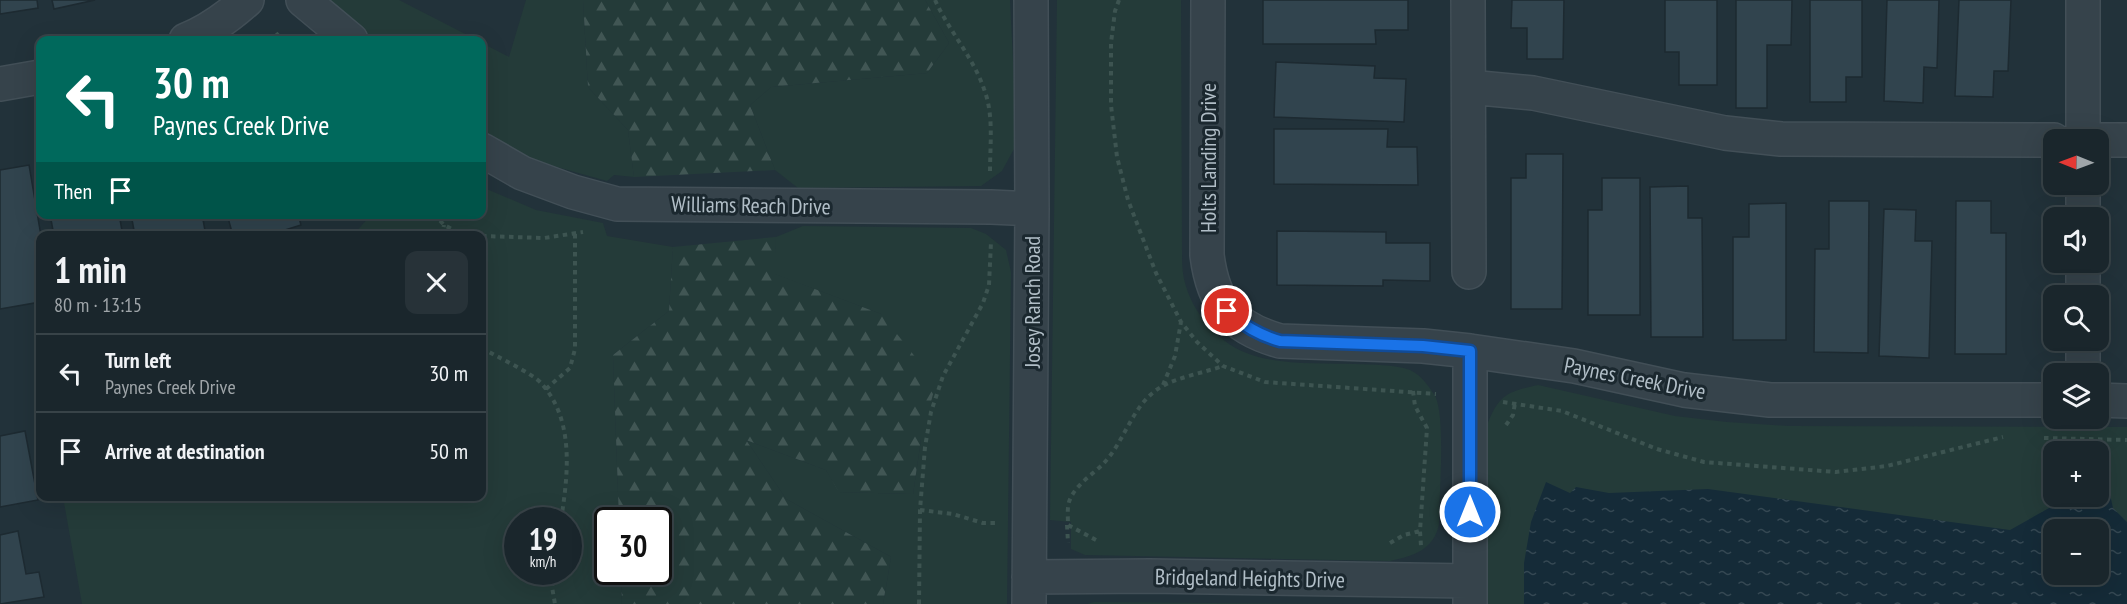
<!DOCTYPE html>
<html lang="en">
<head>
<meta charset="utf-8">
<style>
	body { margin:0; font-family:"PT Sans Narrow",sans-serif; background:#273238; color:#f1f3f6; height:100vh; display:flex; flex-direction:column; font-size:22px; white-space:nowrap }
	* { box-sizing:border-box; margin:0 }
	p { font-size:20px; color:#9fa5a9 }
	.icon { flex:none; width:33px; height:33px; fill:none; stroke:currentColor; stroke-width:2; stroke-linecap:round; stroke-linejoin:round }
	.map { position:relative; flex:1; overflow:hidden }
	.panel { position:absolute; left:36px; top:231px; width:450px; height:270px; display:flex; flex-direction:column; background:#1a262c; border-radius:12px; box-shadow:0 6px 24px #0002,0 0 0 2px #384348 }
	.panel>* { flex:none }
	.banner { position:absolute; left:36px; top:36px; width:450px; height:183px; border-radius:12px; box-shadow:0 6px 24px #0002,0 0 0 2px #384348; background:#00695c; color:#fff; overflow:hidden }
	.needle { width:39px; rotate:271deg }
	.buttons { position:absolute; left:2043px; top:129px; display:grid; gap:12px }
	.buttons a { display:grid; place-items:center; width:66px; height:66px; border-radius:12px; background:#1a262c; box-shadow:0 6px 24px #0002,0 0 0 2px #384348; font-size:30px }
	.speed { position:absolute; left:504px; top:507px; display:flex; gap:12px; font-size:30px; font-weight:700; text-align:center }
	.speed>* { display:grid; place-content:center; width:78px; height:78px; border-radius:50%; background:#1a262c; box-shadow:0 6px 24px #0002,0 0 0 2px #384348; line-height:1 }
	.speed small { font-size:15px; font-weight:400 }
	.speed .limit { border:3px solid #111; border-radius:9px; background:#fff; color:#111 }
	.pin { position:absolute; display:grid; place-items:center; width:51px; height:51px; color:#fff; margin:-26px; border:3px solid #fff; border-radius:50%; box-shadow:0 2px 6px #0007 }
	.me { position:absolute; width:66px; margin:-33px; rotate:0deg; stroke-linejoin:round; filter:drop-shadow(0 0 4px #0008) }
	.turn { display:flex; align-items:center; gap:21px; height:126px; padding:0 18px; font-size:27px }
	.turn .icon { width:78px; height:78px; stroke-width:2.5 }
	.turn b { display:block; font-size:42px; line-height:51px }
	.then { display:flex; align-items:center; height:57px; padding:0 18px; background:#0003; gap:12px; font-size:22px }
	.round { display:grid; place-items:center; flex:none; width:63px; height:63px; border-radius:12px; background:#273238 }
	.overview { display:flex; align-items:center; justify-content:space-between; height:102px; padding:0 18px }
	h1 { font-size:36px; font-weight:700; line-height:45px }
	ul { padding:0; list-style:none }
	li { display:flex; align-items:center; gap:18px; height:78px; padding:0 18px; border-top:2px solid #384348 }
	li div { flex:1 }
	li b { display:block; font-size:22px }
	li em { font-style:normal }
	.map>svg:first-child { display:block }
	.green { fill:#243b39; fill-rule:evenodd }
	.forest { fill:url(#forest-firs) }
	.water { fill:url(#water-ripples); fill-rule:evenodd }
	.building { fill:#31444e; stroke:#1d2a31; stroke-width:1.5 }
	.lines { fill:none; stroke-linecap:round; stroke-linejoin:round }
	.minor-casing { stroke:#424f57; stroke-width:36 }
	.path { stroke:#3d5451; stroke-width:4; stroke-dasharray:4.5 4.5; stroke-linecap:butt }
	.minor { stroke:#36434b; stroke-width:33 }
	.route-casing { stroke:#114b97; stroke-width:15 }
	.route { stroke:#1a73e8; stroke-width:10 }
	.labels { text-anchor:middle; stroke-width:6; stroke-linejoin:round; paint-order:stroke }
	.street-label { font-size:22px; fill:#b1bec7; stroke:#1b282f }
</style>
</head>
<body>
<div class="map">
<svg width="2127" height="604" viewBox="0 0 2127 604">
	<defs>
		<pattern id="forest-firs" width="22" height="20" patternUnits="userSpaceOnUse" patternTransform="scale(1.5)"><rect width="22" height="20" fill="#243b39"/><path d="M5 1l3.5 6h-7zM16 11l3.5 6h-7z" fill="#415654"/></pattern>
		<pattern id="water-ripples" width="26" height="14" patternUnits="userSpaceOnUse" patternTransform="scale(1.5)"><rect width="26" height="14" fill="#152b38"/><path d="M2 4q2-2 4 0t4 0M15 11q2-2 4 0t4 0" fill="none" stroke="#354853"/></pattern>
	</defs>
	<rect width="100%" height="100%" fill="#22323a"/>
	<path class="green" d="M324 0H399L477 40H369Z
		M526 0H583L588 87 628 130 634 177 614 175 607 181 539 162 482 132V43L509 57Z
		M925 0H1010L1014 81V149L1002 171 981 186 798 188 775 170 750 105 771 87 927 73 949 43Z
		M1057 0H1181L1182 251C1182 260 1182 270 1184 279 1192 314 1220 346 1255 356 1286 365 1323 363 1355 364 1373 365 1393 364 1410 370 1421 375 1429 386 1435 396 1446 417 1439 496 1439 524 1434 550 1413 556 1390 561L1085 555 1071 549V522L1050 520Z
		M482 187 536 210 603 223 607 236 673 247 669 311 613 355 619 520H608V572H621L622 604H82L63 497 482 496V236L353 235 371 215 482 214ZM518 520H568V572H518Z
		M803 226 971 228 986 234 1006 250 1011 272 1007 604H883L891 557 786 499 746 440 826 470 840 492 913 494 921 439 881 314 774 274 776 237Z
		M1538 385 1675 416 1727 422 1789 426 2127 427V604H1484L1486 428C1498 396 1505 392 1538 385ZM2054 452H2098V496H2054ZM2054 530H2098V574H2054Z
		M1094 602 1349 604H1087Z"/>
	<path class="forest" d="M583 0H925L949 43 927 73 771 87 750 105 775 170 634 177 628 130 588 87Z
		M776 237 775 274 881 314 936 383 921 439 913 494 839 492 826 470 746 440 786 499 891 557 883 604H622L621 572H658V520H619L613 355 669 311 673 247Z"/>
	<path class="water" d="M1546 482 1570 493 1576 487 1609 493 1708 489 2010 530 2049 508 2053 494 2054 496H2098L2099 485H2108L2113 508 2127 522V604H1524V563L1531 522ZM2054 530H2098V574H2054Z"/>
	<path class="building" d="M0 0H37L38 8 0 14Z
		M52 0H95L54 9Z
		M1263 0H1408V30H1375L1376 44H1263Z
		M1512 0H1564L1563 59H1527V28H1511Z
		M1665 0H1717V85H1679V52H1665Z
		M1736 0H1792L1791 45H1767V108H1736Z
		M1810 0H1862V77H1846V102H1810Z
		M1887 0H1939L1937 68 1924 67 1923 103 1884 101Z
		M1959 0H2011L2008 71H1994L1993 97 1955 96Z
		M1276 62 1375 66 1374 78 1406 79 1404 122 1274 117Z
		M1274 129H1388L1387 147H1417L1418 185 1274 184Z
		M1526 154H1563L1562 309H1511V178H1526Z
		M29 165 41 236 40 302 0 309V170Z
		M1602 178H1640V315H1588V210H1602Z
		M1688 186V218H1702L1703 337H1651L1650 187Z
		M1829 201H1869L1868 353 1814 352 1815 249H1829Z
		M1956 201H1991V233H2006V354H1955Z
		M1786 203V340H1733V237H1749V204Z
		M1884 209 1916 210 1915 241H1932L1929 358 1879 356Z
		M50 214H119L123 236H54Z
		M131 214H202L206 236H158L157 234 135 236Z
		M227 214H298L301 225 266 236H233Z
		M1277 231 1386 232V243H1430V281L1383 280V286L1277 285Z
		M25 431 38 500 0 507V436Z
		M18 531 26 574 39 572 44 597 0 604V535Z"/>
	<g class="lines">
		<g class="minor-casing">
			<path id="minor" d="M303 0 351 40
				M1208 0 1207 255C1213 304 1233 328 1280 341L1423 346 1470 351 1574 366 1684 390 1770 400H2054
				M1468 0 1469 272
				M186 40C209 31 229 16 247 0
				M0 84 40 77
				M1469 87 1533 93 1725 133 1781 139 2054 140
				M2083 140V0
				M2098 140H2127
				M482 150 522 173 573 192 617 204 991 207 1032 209
				M2083 184V218
				M2083 262V296
				M2083 340V374
				M2098 400 2127 401
				M1029 577 1150 576 1470 581
				M1029 604 1032 209 1031 0
				M1470 604V351"/>
		</g>
		<path class="path" d="M935 0C949 31 973 57 984 89 994 115 990 144 990 172
			M1119 0 1115 11 1111 43V105L1117 157 1128 200 1156 273 1181 322 1197 342 1223 366 1265 382 1436 394
			M276 33 282 40
			M434 214 444 225 466 236
			M442 236 444 225
			M482 236 544 238 583 232
			M482 348C495 356 532 373 541 383 575 420 568 475 561 520
			M1163 385 1175 356 1181 322
			M546 389 570 368 575 349V233
			M1413 391 1415 406 1427 428 1420 531 1421 546
			M1503 402 1562 411 1657 449 1704 462 1836 472 1887 466 2003 437
			M1506 425 1513 415 1515 403
			M2044 438 2127 440
			M920 510 953 514 983 523H996
			M1067 525 1068 543
			M1096 540 1068 525C1068 518 1067 509 1069 502 1074 486 1092 475 1103 464 1126 440 1132 404 1161 387 1175 378 1206 372 1223 366
			M1390 543 1404 535 1420 531
			M554 572 552 587 555 604
			M919 604 920 510 925 447 931 412 943 376 983 303 989 285 991 242"/>
		<use href="#minor" class="minor"/>
	</g>
	<g class="lines">
		<g class="route-casing">
			<path id="route" d="M1227 311C1244 326 1259 335 1280 341L1423 346 1470 351V512"/>
		</g>
		<use href="#route" class="route"/>
	</g>
	<g class="labels">
		<g class="street-label">
			<text transform="translate(1208 158) rotate(-90)" y="8">Holts Landing Drive</text>
			<text transform="translate(751 205) rotate(1)" y="8">Williams Reach Drive</text>
			<text transform="translate(1032 302) rotate(-90)" y="8">Josey Ranch Road</text>
			<text transform="translate(1635 378) rotate(11)" y="8">Paynes Creek Drive</text>
			<text transform="translate(1250 578) rotate(1)" y="8">Bridgeland Heights Drive</text>
		</g>
	</g>
</svg>
<div class="buttons">
<a><svg class="needle" viewBox="-14 -14 28 28"><path d="M0-13l5 13h-10z" fill="#e53935"/><path d="M0 13l5-13h-10z" fill="#9fa5a9"/></svg></a>
<a><svg class="icon" aria-label="sound" viewBox="0 0 24 24"><path d="M4 9h4l5-4v14l-5-4H4zM17 9q2 3 0 6"/></svg></a>
<a><svg class="icon" aria-label="search" viewBox="0 0 24 24"><circle cx="10" cy="10" r="6"/><path d="M15 15l6 6"/></svg></a>
<a><svg class="icon" aria-label="layers" viewBox="0 0 24 24"><path d="M12 4l9 5-9 5-9-5zM3 14l9 5 9-5"/></svg></a>
<a>+</a>
<a>−</a>
</div>
<div class="speed"><div>19<small>km/h</small></div><div class="limit">30</div></div>
<div class="pin" style="left:1227px;top:311px;background:#d93025"><svg class="icon" aria-label="arrive" viewBox="0 0 24 24"><path d="M6 21V4h12l-3 4 3 4H6"/></svg></div>
<svg class="me" style="left:1470px;top:512px" viewBox="-20 -20 40 40"><circle r="17" fill="#1a73e8" stroke="#fff" stroke-width="3"/><path d="M0-11L8 9 0 5-8 9z" fill="#fff"/></svg>
<div class="banner">
<div class="turn"><svg class="icon" aria-label="left" viewBox="0 0 24 24"><path d="M17 20v-9H6M10 6l-5 5 5 5"/></svg><div><b>30 m</b>Paynes Creek Drive</div></div>
<div class="then">Then<svg class="icon" aria-label="arrive" viewBox="0 0 24 24"><path d="M6 21V4h12l-3 4 3 4H6"/></svg></div>
</div>
<section class="panel">
<div class="overview"><div><h1>1 min</h1><p>80 m · 13:15</p></div><a class="round"><svg class="icon" aria-label="close" viewBox="0 0 24 24"><path d="M6 6l12 12M18 6L6 18"/></svg></a></div>
<ul>
<li><svg class="icon" aria-label="left" viewBox="0 0 24 24"><path d="M17 20v-9H6M10 6l-5 5 5 5"/></svg><div><b>Turn left</b><p>Paynes Creek Drive</p></div><em>30 m</em></li>
<li><svg class="icon" aria-label="arrive" viewBox="0 0 24 24"><path d="M6 21V4h12l-3 4 3 4H6"/></svg><div><b>Arrive at destination</b></div><em>50 m</em></li>
</ul>
</section>
</div>
</body>
</html>
